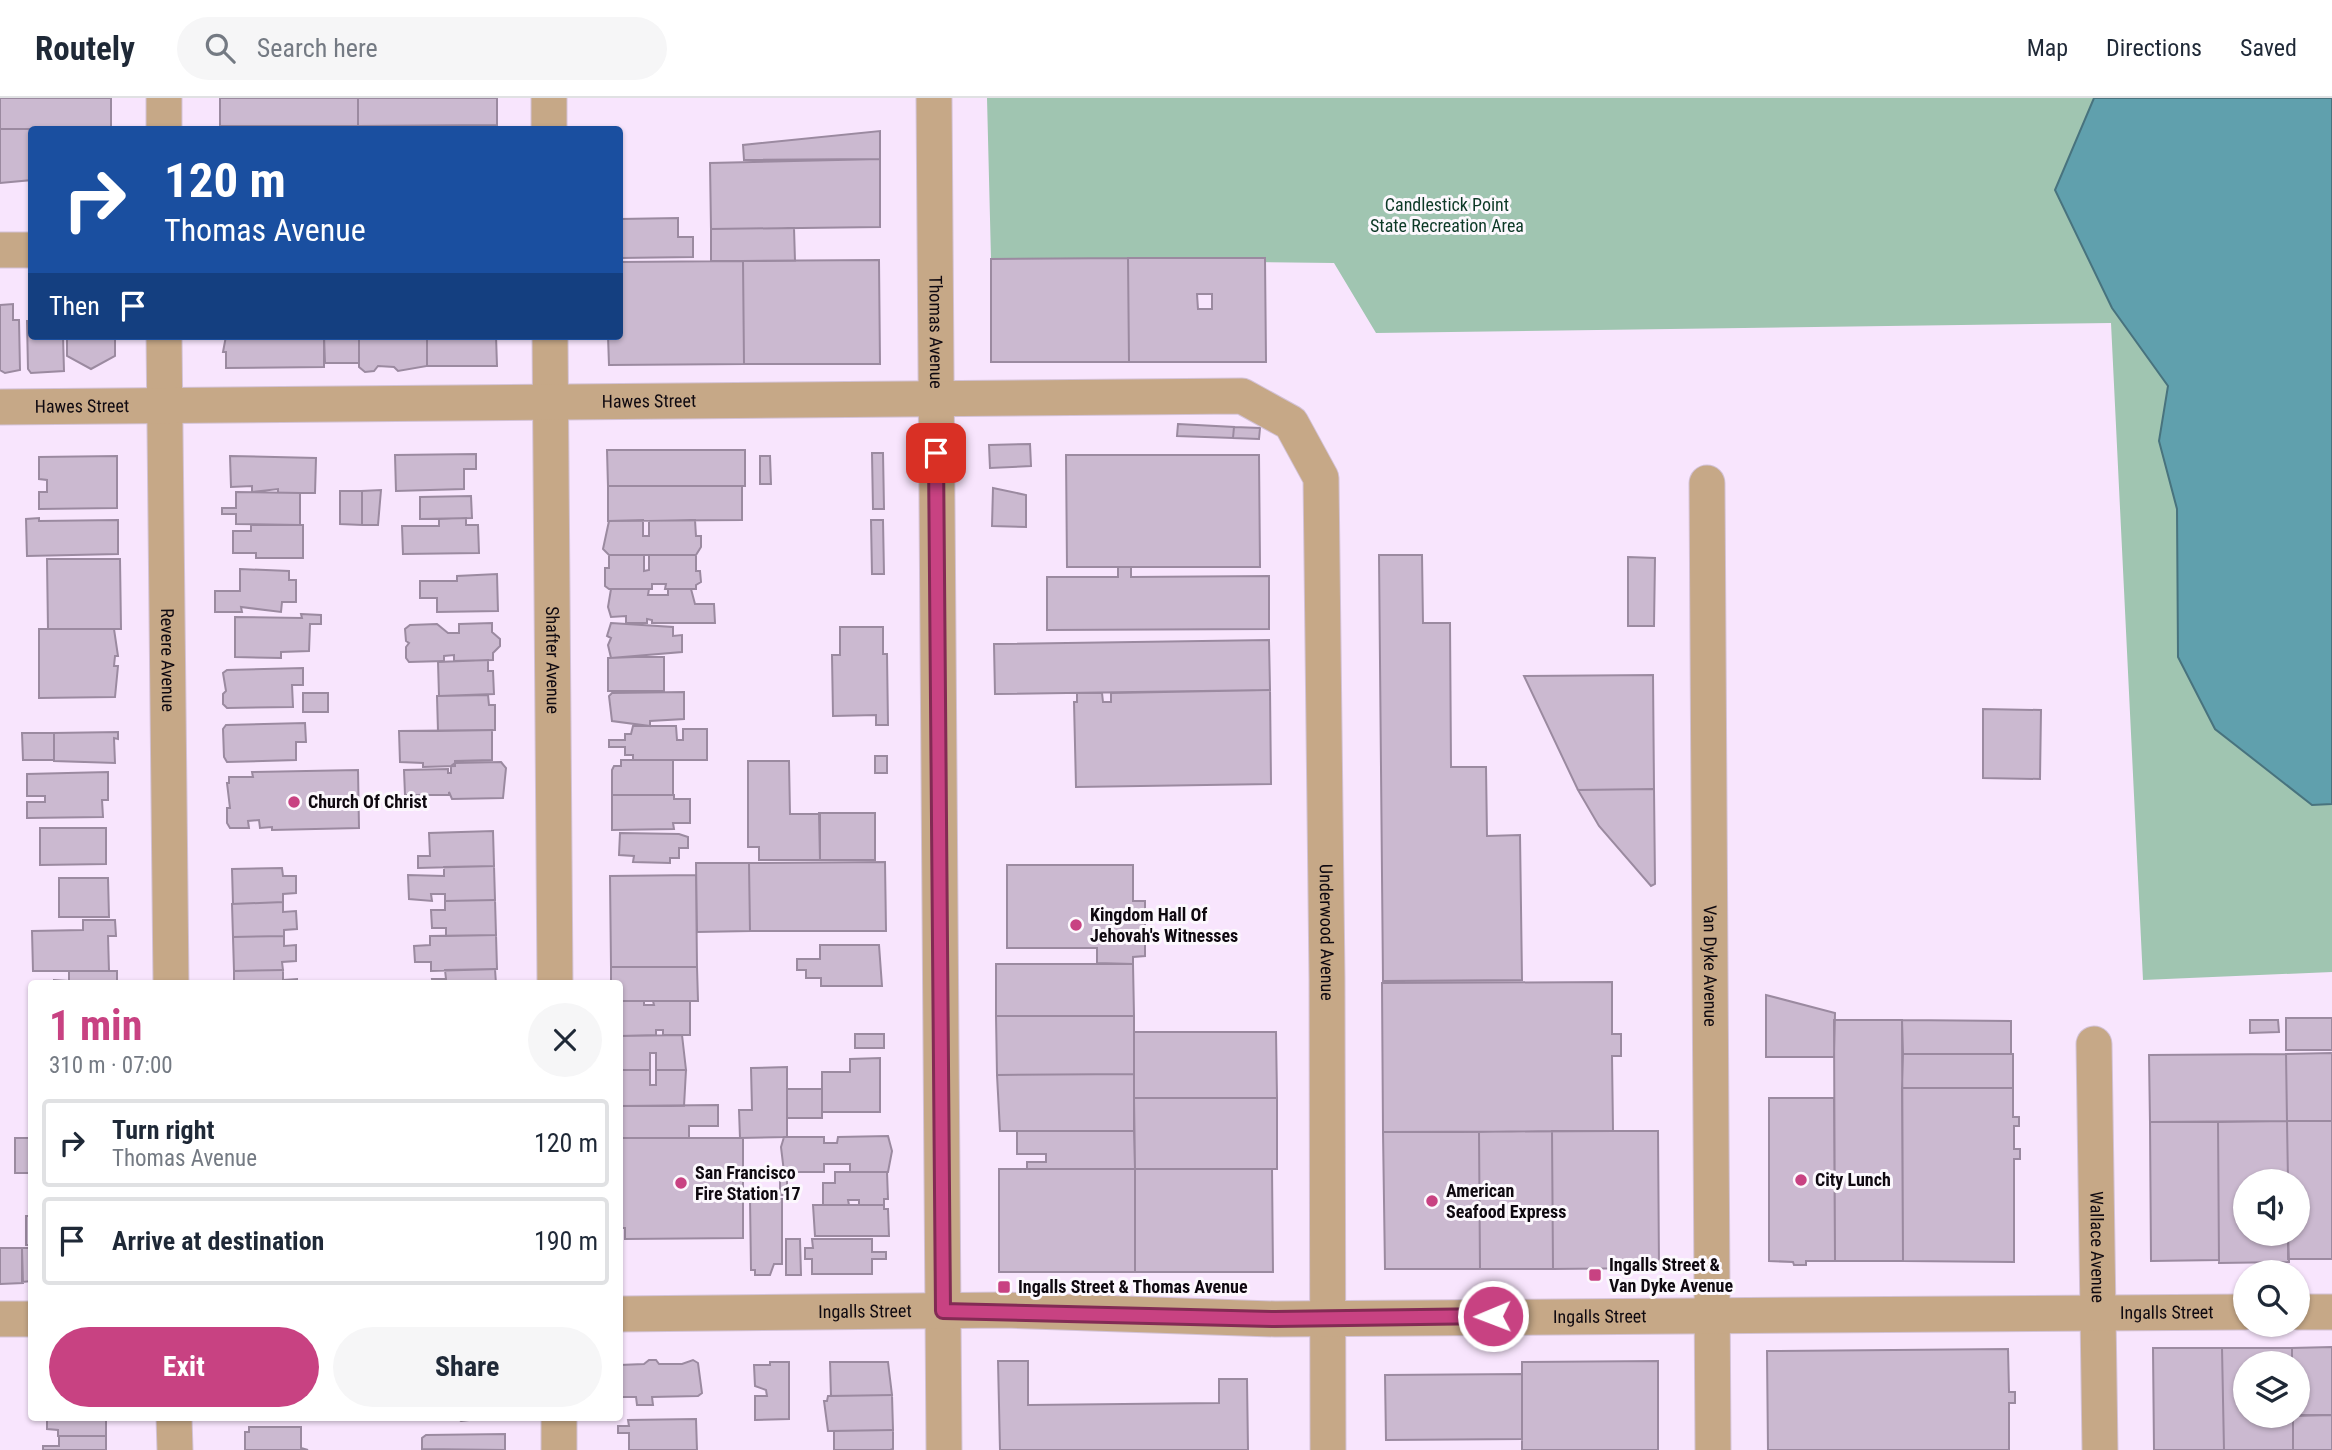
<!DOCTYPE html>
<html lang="en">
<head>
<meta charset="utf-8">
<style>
	body { margin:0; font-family:"Roboto Condensed",sans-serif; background:#f6f6f7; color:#1f2937; height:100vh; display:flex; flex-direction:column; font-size:26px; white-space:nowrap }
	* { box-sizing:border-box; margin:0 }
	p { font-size:23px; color:#747a83 }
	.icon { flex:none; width:38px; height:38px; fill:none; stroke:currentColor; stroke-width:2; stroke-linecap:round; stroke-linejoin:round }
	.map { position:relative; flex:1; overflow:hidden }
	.sheet { position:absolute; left:28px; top:882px; width:595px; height:441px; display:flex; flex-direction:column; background:#fff; border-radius:7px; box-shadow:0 2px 5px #0004 }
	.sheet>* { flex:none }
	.hud { position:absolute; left:28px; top:28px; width:595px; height:214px; border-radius:7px; box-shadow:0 2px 5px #0004; background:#1a4fa0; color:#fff; overflow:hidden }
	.buttons { position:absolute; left:2233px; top:1071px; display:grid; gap:14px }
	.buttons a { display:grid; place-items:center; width:77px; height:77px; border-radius:50%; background:#fff; box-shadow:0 2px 5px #0004; font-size:35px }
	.pin { position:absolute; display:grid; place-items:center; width:60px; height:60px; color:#fff; margin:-30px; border-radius:14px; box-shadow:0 4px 10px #0006 }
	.me { position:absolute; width:77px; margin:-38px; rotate:269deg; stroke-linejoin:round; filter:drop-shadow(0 0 5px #0008) }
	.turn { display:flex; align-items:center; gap:24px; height:147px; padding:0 21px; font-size:32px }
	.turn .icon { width:91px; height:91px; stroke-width:2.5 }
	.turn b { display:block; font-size:49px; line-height:60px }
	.then { display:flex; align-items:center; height:66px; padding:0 21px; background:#0003; gap:14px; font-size:26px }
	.round { display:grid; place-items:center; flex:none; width:74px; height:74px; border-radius:37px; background:#f6f6f7 }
	.summary { display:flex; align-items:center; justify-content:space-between; height:119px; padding:0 21px }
	h1 { font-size:42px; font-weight:700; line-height:52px; color:#c84282 }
	.action { display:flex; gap:14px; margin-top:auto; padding:14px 21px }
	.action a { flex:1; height:80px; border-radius:42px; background:#c84282; color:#fff; font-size:28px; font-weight:700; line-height:80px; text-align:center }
	.action a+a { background:#f6f6f7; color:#1f2937 }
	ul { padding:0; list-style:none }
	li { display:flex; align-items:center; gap:21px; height:88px; margin:0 14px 10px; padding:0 7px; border:4px solid #e0e1e3; border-radius:7px }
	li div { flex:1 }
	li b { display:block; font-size:26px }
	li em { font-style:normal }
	header { display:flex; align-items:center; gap:42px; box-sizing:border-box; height:98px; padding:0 35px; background:#fff; border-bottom:2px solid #e0e1e3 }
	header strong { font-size:33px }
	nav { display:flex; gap:38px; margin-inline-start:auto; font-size:24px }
	.search { width:490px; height:63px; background:#f6f6f7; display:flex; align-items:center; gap:18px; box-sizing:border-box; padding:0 24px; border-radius:38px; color:#747a83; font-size:26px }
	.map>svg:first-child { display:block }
	.green { fill:#a0c5b1 }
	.water { fill:#60a0ad; stroke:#48737e; stroke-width:2 }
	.building { fill:#cbb9d0; stroke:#9b8aa0; stroke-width:2; fill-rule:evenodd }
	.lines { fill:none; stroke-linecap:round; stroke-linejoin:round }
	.minor-casing { stroke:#d3c2d7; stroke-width:37 }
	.minor { stroke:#c6a887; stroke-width:35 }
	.route-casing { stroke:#822b54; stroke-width:18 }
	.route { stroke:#c84282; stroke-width:12 }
	.poi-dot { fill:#c84282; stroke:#fcf8fd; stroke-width:2.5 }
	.labels { text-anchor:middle; stroke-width:6; stroke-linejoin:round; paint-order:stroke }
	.park-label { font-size:18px; fill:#0c3926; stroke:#fcf8fd }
	.street-label { font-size:18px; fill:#0f0910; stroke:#fcf8fd }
	.poi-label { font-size:18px; font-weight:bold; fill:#0f0910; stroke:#fcf8fd; text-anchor:start }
</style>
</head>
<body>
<header>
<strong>Routely</strong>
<div class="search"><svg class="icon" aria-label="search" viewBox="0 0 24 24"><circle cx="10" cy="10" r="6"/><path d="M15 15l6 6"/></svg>Search here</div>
<nav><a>Map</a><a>Directions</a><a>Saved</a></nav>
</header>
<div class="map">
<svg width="2332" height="1352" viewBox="0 0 2332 1352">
	<rect width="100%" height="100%" fill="#f8e5fd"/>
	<path class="green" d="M987 0H2141L2332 646V874L2143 882 2111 225 1376 235 1334 165 991 161Z"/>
	<path class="water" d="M2094 0H2332V706L2312 707 2215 631 2178 559 2177 411 2159 343 2168 288 2112 210 2055 92Z"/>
	<path class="building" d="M0 0H111V31H0Z
		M220 0H358V28H220Z
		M358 0H497V27L358 28Z
		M0 31H111V32H32V82L0 85Z
		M880 33V61L744 62 743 47Z
		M880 61V129L711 131 710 65Z
		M678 120V139H693V159L620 160V121Z
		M794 130 795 163H711V131Z
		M1128 160H1265L1266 264H1129ZM1197 196H1212V211H1198Z
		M1128 160 1129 264H991V161Z
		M879 162 880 266H744L743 163Z
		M743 163 744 266 609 267 608 238H620V164Z
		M13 206V222H19L20 272 5 275 0 272V207Z
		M27 223H32V238H63L64 273 31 275 28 271Z
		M67 238H115V258L91 271 67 258Z
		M226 238H324V269L226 270V254H223Z
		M324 238H359V265H325Z
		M359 238H427V268L398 273 394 269 378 268 374 273 365 274 359 269Z
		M427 238H496L497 268H427Z
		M1178 326 1234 329 1233 340 1177 338Z
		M1234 329 1260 330 1259 341 1233 340Z
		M1030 346 1031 368 990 370 989 347Z
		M607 352H745V388H608Z
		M872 355H883L884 411H873Z
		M476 356V371H464V391L396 393 395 357Z
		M1066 357H1259L1260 469H1067Z
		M117 358V410L39 411V394H47V382L39 381V359Z
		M230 358 316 360 315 395H278V391L252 394V388L231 389Z
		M760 358H770L771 386H760Z
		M608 388H742V422L608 423Z
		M993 390 1026 397V429L992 428Z
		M381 392 378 427H362V393Z
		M340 393H362V427L340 426Z
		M236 394 300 395V427L236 426V416H222V410H236Z
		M471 398 472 420 420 421V399Z
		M39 420V423L118 422V456L27 458 26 421Z
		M466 420V427H478L479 455 403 456 402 428H439V421Z
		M643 422V438H649V423L695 422 696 438H701V449L696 457H609L603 451 609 423Z
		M871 422H883L884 476H872Z
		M251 427H303V460H256V455H233V433H251Z
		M609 457H644V473L649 472V457H696V473H700L701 484 696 487V491H665L666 486H652V491H609L605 488V470H609Z
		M1379 457H1422L1423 525H1450L1451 669H1486L1487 738 1520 737 1522 882 1383 883Z
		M1628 459 1655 460 1654 528H1628Z
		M47 461H120L121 531H48Z
		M1118 469H1131V479L1269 478V531L1047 532V479H1118Z
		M240 471 289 473V482H296V504H282L281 514 241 509 242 514H215V493H240Z
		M497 476 498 513 437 514V500H420V483H457V478Z
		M611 491H649L648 497H668V491H691L695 506H714L715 525H652V522L647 521V525H626V518L611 519 608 509Z
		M301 516 321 517V526H310L309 553 281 554V560L235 559V519L302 520Z
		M492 525V534L500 541V548L493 555V562L454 563V557L444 558V563L409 564 406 560V549L409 545 406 543 405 531 410 527 437 526 448 535H459V526Z
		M611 525 673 529V538L682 537V554L611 560 608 547 611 540 607 538Z
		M840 529H883V556H887L888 627H876V617L833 618 832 557H840Z
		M39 531H114L118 558H115L114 568H118L115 599 39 600Z
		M1269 542 1270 592 995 596 994 546Z
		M635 559H664V593H608V560Z
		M488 562V573H493L494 596 439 598 438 564Z
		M303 570V587H292L293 609 227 610 223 606V596L226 593 223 575 227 572Z
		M1653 577 1654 691 1578 692 1524 578Z
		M1270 592 1271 686 1076 689 1074 604H1077V595H1102L1103 604H1111V595Z
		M684 594V621L650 623V628L612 623 609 598 612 595Z
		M303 595H328V614H303Z
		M488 597 489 607H495V632L438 633 437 598Z
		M1983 611 2041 612 2040 681 1983 680Z
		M305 625 306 644H296V662L227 664 224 659 223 631 226 627Z
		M633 628H676L677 642H683V631H707V662H633V657H625V649H609V642H625V636H631Z
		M492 632V662L455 663V668L423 669V665L400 664 399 633Z
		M118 634V641L114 640 115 665 54 663V635Z
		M22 635H54V662H23Z
		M875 658H887V675H875Z
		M621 662H673V697H612V672L614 668H621Z
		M748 663H789L790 716H820V762H759V749H748Z
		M501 664 506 670 503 700 452 701 449 694V697H405L404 672 448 671V675H451V668L455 665Z
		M358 672 359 730 272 732V729L260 730 259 722 248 723 249 730H230L227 725V710H230L227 685H229V679H253L252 674Z
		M108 674V702H102L103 719 27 720V704H45V698H27V676Z
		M1654 691 1655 786 1651 788 1599 728 1578 692Z
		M612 697H674V701H690V725H673L674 731 612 732Z
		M819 715H875V762H820Z
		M40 730H106V766L40 767Z
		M493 733 494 768 418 770V758H430L429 735Z
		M620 735 679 736 688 739V750H679V760H670V765L633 764 634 758 619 757Z
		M885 764 886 833H750L749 765Z
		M696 765H749L750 833 697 834Z
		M1007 767H1133V803H1145V858L1133 859V866L1097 865V850H1007Z
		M494 768 495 802 445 803V796H431L432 803 409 801 408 777 444 778V769Z
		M282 770 283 778H296V795L283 796V804L233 806 232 771Z
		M696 777 697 869H611L610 778Z
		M59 780H108L109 819H59Z
		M495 802 496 837 446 838V830H432L431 812H445V803Z
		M283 804V814L296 813 297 831 284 832V838L233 839 232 806Z
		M83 822H115L116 838H108L109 873H33L32 833 83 832Z
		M496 837 497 871 431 873V864H415L414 848 430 847V838Z
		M284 838V848L296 847V863L282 864 283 872 234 873 233 839Z
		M820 847H879L882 888H821V880H806V872H797V861H820Z
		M996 866H1133L1134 918H996Z
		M611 869H697L698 903H620V886H611Z
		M495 871 496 886H433L432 881H446L445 872Z
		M283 872V882L297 881V886H234V873Z
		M69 873H117V886H54V882L69 883Z
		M1612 884V936H1621V958H1612L1613 1033 1383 1034 1382 885Z
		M1766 897 1835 915 1834 959H1766Z
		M620 903H644V907H654L653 903H690V937H663V932H656V937L620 938Z
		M996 918H1134V976L997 977Z
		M2286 920H2332V952H2286Z
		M1834 922H1902L1903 1163H1835Z
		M1902 922 2011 923V956H1903Z
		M2250 922H2278L2279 934 2250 935Z
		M1134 934H1276L1277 1000H1134Z
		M855 936H884V950H855Z
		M682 937 686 972H656V955H650V972H620V938Z
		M2332 955V1023H2287L2286 956Z
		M1903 956H2013V990H1902Z
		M2286 956 2287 1023 2150 1024 2149 957Z
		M880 960V1014H822V974H850V961Z
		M787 969V1039L740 1040 739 1012H752L751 970Z
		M620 972H650V987H656V972H686L684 1008H620Z
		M1134 976V1033H1000L997 977Z
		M1902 990H2013V1019H2019V1028H2014V1051H2020V1061H2014V1164L1903 1163Z
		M787 991H822V1020H787Z
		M1134 1000H1277V1071H1135Z
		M1769 1000H1834L1835 1163H1806V1167H1794L1793 1164 1769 1163Z
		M718 1007V1028H689V1040H620V1008Z
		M2287 1023H2332V1161H2288V1136H2298V1083H2288Z
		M2287 1023 2288 1083H2245V1136H2288L2289 1164 2219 1165 2218 1024Z
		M2150 1024H2218L2219 1162 2151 1163Z
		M1017 1033H1134L1135 1071H1027V1064H1046V1056H1017Z
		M1552 1033 1553 1171H1480L1479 1034Z
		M1552 1033H1658L1659 1170 1553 1171Z
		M1383 1034H1479L1480 1171H1385Z
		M888 1038 892 1053 888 1074H850V1066H824V1074H784L781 1049 784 1039H824V1045H837L838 1039Z
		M15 1040H32V1075H15Z
		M620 1040H743V1140L625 1141V1130H620Z
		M999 1071H1135V1174H999Z
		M1135 1071H1272L1273 1174H1135Z
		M835 1074H887L888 1101H884V1107H859V1102H848L849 1107H823V1085H835Z
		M780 1076H787V1097H780Z
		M750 1101H782V1166H774L770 1177H755V1172H751Z
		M813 1107H884V1111H888L889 1138H815Z
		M26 1118H32V1147H26Z
		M786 1141H800L801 1177H786Z
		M812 1141H872V1154H886V1161H872V1176H812V1161H805V1150H813Z
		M0 1150H22L23 1185 0 1186Z
		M22 1150H32V1183L22 1184Z
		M2332 1249V1317H2298V1265H2292V1250Z
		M2153 1250H2222L2224 1352H2154Z
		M2222 1250H2292V1265H2245V1318H2293V1352H2224Z
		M2008 1251 2009 1294H2015V1305H2009V1352H1768L1767 1253Z
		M649 1262H656L659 1266H682L693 1262 698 1265 702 1295 698 1298 652 1299 653 1307H637L636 1299H622L620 1267 644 1266Z
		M998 1263H1028V1307L1219 1305V1281H1247L1248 1352H1000Z
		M1658 1263V1352H1522V1264Z
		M770 1264H789V1321L755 1322V1298H767L766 1292 755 1288 754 1267H770Z
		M830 1264H888L892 1297 831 1298Z
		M1522 1276V1341L1386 1342 1385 1277Z
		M892 1297 893 1332 828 1333 824 1303H827L828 1298Z
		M2332 1317V1352H2293V1318Z
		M47 1320H106V1338H58V1332L47 1331Z
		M413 1320H486L461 1323 457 1320Z
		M696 1321 697 1352H629V1335H618V1328H629L628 1322Z
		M249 1329H301V1350L308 1352H245V1334H249Z
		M893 1332V1351L890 1352H834V1333Z
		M505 1336V1352L422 1351V1340L426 1337Z
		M59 1338H106V1352H43V1348H59Z"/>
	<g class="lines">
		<g class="minor-casing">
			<g id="minor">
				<path d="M164 0V32"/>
				<path d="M549 0V32"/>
				<path id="s1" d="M934 0 944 1352"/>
				<path d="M0 152H32"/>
				<path id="s2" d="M164 238 171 886"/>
				<path id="s3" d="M550 238 555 886"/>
				<path id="s4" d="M0 309 1242 298 1291 325 1321 380 1327 881 1328 1352"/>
				<path id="s5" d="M1707 385 1713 1352"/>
				<path id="s6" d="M2094 946 2100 1352"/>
				<path d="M2298 1214H2332"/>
				<path id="s7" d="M620 1216 1005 1212 1275 1221 2245 1214"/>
				<path d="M0 1221H32"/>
				<path d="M174 1320 175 1352"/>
				<path d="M559 1320V1352"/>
			</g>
		</g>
		<use href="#minor" class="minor"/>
	</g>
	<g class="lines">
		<g class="route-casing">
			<path id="route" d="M936 355 943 1213 1275 1221 1493 1218"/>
		</g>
		<use href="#route" class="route"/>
	</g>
	<g class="poi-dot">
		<circle cx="294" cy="704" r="7"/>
		<circle cx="1076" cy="827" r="7"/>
		<circle cx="1801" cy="1082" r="7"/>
		<circle cx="681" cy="1085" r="7"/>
		<circle cx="1432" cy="1103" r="7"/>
		<rect x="1588" y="1170" width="14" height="14" rx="3.5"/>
		<rect x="997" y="1182" width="14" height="14" rx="3.5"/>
	</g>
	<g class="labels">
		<g class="park-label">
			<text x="1447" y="113">Candlestick Point<tspan x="1447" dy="21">State Recreation Area</tspan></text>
		</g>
		<g class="street-label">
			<text dy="6" stroke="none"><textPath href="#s1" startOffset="234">Thomas Avenue</textPath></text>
			<text dy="6" stroke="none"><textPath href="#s4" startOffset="649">Hawes Street</textPath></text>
			<text dy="6" stroke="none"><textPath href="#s4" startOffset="82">Hawes Street</textPath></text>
			<text dy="6" stroke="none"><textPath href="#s2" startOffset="324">Revere Avenue</textPath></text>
			<text dy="6" stroke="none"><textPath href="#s3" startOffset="324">Shafter Avenue</textPath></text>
			<text dy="6" stroke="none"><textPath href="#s4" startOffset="1815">Underwood Avenue</textPath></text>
			<text dy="6" stroke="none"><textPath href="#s5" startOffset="483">Van Dyke Avenue</textPath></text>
			<text dy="6" stroke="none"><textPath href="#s6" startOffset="203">Wallace Avenue</textPath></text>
			<text dy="6" stroke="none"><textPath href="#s7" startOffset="245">Ingalls Street</textPath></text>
			<text dy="6" stroke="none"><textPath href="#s7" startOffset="1547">Ingalls Street</textPath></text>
			<text dy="6" stroke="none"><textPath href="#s7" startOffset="980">Ingalls Street</textPath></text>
		</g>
		<g class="poi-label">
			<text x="308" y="710">Church Of Christ</text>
			<text x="1090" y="823">Kingdom Hall Of<tspan x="1090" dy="21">Jehovah's Witnesses</tspan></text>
			<text x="695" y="1081">San Francisco<tspan x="695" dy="21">Fire Station 17</tspan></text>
			<text x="1815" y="1088">City Lunch</text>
			<text x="1446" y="1099">American<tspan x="1446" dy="21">Seafood Express</tspan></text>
			<text x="1609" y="1173">Ingalls Street &amp;<tspan x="1609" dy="21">Van Dyke Avenue</tspan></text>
			<text x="1018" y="1195">Ingalls Street &amp; Thomas Avenue</text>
		</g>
	</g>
</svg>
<div class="buttons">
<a><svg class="icon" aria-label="sound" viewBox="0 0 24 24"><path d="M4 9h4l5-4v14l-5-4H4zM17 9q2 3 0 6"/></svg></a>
<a><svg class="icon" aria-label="search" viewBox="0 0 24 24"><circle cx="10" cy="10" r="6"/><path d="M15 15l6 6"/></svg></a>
<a><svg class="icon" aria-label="layers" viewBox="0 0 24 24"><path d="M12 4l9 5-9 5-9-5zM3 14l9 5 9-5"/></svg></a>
</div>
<div class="pin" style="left:936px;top:355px;background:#d93025"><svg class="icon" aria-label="arrive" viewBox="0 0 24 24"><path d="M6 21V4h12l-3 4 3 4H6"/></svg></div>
<svg class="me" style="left:1493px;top:1218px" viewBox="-20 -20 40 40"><circle r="17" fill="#c84282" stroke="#fff" stroke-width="3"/><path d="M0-11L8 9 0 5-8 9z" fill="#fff"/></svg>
<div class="hud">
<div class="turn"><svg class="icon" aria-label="right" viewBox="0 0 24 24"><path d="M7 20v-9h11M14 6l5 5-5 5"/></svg><div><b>120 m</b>Thomas Avenue</div></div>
<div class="then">Then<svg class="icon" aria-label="arrive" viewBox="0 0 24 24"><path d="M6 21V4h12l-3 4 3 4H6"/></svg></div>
</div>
<section class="sheet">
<div class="summary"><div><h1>1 min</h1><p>310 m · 07:00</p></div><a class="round"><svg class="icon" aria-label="close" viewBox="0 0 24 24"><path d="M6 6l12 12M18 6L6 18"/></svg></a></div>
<ul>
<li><svg class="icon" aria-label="right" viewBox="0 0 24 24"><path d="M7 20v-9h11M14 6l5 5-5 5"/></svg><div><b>Turn right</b><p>Thomas Avenue</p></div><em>120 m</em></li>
<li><svg class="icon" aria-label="arrive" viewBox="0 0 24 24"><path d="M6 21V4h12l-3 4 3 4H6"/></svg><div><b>Arrive at destination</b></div><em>190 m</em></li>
</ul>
<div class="action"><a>Exit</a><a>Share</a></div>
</section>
</div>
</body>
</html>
